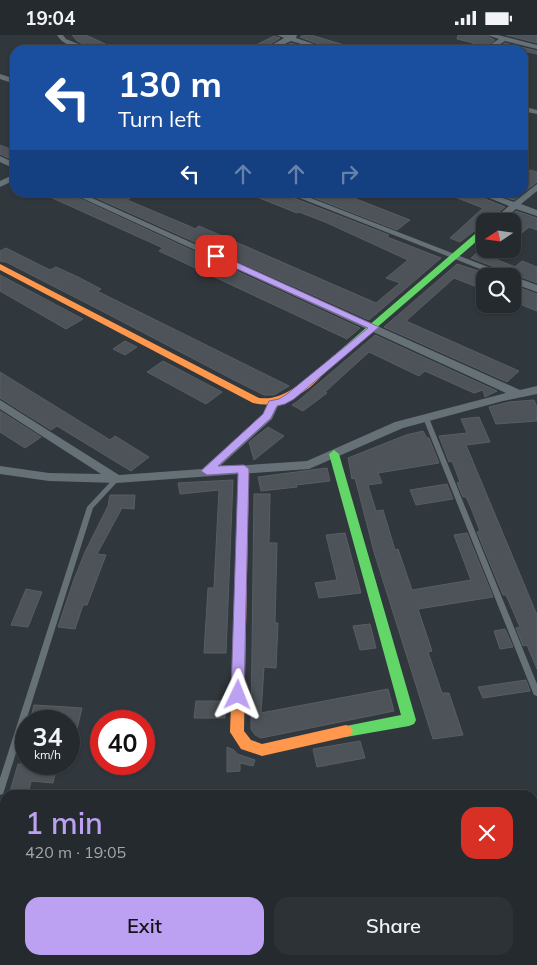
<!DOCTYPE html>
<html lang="en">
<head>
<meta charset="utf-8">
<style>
	body { margin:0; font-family:Mulish,sans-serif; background:#2d3236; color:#f1f3f6; height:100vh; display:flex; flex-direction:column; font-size:19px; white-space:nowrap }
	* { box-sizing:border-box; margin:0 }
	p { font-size:16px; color:#a3a7aa }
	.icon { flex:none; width:28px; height:28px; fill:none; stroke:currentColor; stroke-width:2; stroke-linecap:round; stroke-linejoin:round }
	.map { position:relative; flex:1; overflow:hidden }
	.panel { position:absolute; left:0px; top:755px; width:538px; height:175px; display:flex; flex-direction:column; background:#252a2e; border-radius:15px 15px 0 0; box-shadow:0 1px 4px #0004,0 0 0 1px #42464a }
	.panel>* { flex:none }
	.guide { position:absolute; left:10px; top:10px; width:518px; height:152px; border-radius:15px; box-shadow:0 1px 4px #0004,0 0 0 1px #42464a; background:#1a4fa0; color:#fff; overflow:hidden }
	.needle { width:32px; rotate:257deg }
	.controls { position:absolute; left:476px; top:178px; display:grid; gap:10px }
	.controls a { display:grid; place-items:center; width:45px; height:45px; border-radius:10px; background:#252a2e; box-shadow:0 1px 4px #0004,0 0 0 1px #42464a; font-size:25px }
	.speed { position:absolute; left:15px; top:675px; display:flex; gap:10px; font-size:25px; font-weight:700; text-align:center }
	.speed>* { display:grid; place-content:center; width:65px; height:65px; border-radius:50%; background:#252a2e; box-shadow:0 1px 4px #0004,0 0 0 1px #42464a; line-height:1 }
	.speed small { font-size:12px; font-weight:400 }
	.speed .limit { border:8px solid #d22; background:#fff; color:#111 }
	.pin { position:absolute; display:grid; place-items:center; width:42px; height:42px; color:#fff; margin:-21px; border-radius:10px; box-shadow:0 2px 8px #0006 }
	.me { position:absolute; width:55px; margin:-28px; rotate:2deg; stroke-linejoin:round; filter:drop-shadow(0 0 4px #0008) }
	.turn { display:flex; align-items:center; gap:18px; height:105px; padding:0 25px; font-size:22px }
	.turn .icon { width:65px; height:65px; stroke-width:2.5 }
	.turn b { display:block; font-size:35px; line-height:42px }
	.lanes { display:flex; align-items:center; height:48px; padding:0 25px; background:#0003; justify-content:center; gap:25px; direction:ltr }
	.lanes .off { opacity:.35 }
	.round { display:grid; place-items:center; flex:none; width:52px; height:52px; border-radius:15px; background:#2d3236 }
	.headline { display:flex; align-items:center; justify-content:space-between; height:85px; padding:0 25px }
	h1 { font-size:30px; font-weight:600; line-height:38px; color:#bca0f2 }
	.primary-button { display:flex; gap:10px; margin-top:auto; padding:10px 25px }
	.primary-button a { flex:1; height:58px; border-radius:15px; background:#bca0f2; color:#111; font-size:20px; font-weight:600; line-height:58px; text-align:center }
	.primary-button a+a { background:#2d3236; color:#f1f3f6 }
	.status { display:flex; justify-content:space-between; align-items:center; height:35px; padding:0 25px; background:#252a2e; direction:ltr }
	.status svg { height:14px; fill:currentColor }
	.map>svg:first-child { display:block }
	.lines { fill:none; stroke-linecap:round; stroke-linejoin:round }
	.stream { stroke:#338bb8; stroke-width:5.5 }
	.building { fill:#4d5358; stroke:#585e62 }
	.lane { fill:#667077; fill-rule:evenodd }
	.street { fill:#667077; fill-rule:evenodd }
	.fast { fill:#63d668; fill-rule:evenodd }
	.slow { fill:#ff974d; fill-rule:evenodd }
	.route { fill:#bca0f2; stroke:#7a689d }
</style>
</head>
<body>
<div class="status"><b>19:04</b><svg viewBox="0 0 49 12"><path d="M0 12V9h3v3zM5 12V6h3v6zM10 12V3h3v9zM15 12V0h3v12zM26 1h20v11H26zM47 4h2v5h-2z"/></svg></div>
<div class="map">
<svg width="537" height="930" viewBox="0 0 537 930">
	<rect width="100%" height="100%" fill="#31383d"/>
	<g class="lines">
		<path class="stream" d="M532 834 537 835
			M0 872 5 871"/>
	</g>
	<path class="building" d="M72 0H86L118 15H95L77 6Z
		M304 0H311L351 12V15H334L300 2Z
		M458 0H485L495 5 480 15H462L474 8 457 4Z
		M506 0H537V8Z
		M274 1 280 3 261 15H246Z
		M291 8 314 15H276Z
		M505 8 537 16V19L506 12 501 15H494Z
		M0 110 15 116V126L0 119Z
		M530 135 537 137V147L514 165 492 158H522V141Z
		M50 158H66L70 159 360 293 347 304 159 216 163 213 48 161Z
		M97 158H117L130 163 127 165 189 191 195 194 199 191 376 268 400 248 386 243 408 225 325 187 299 177 297 178 247 158H285L286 160 389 200 387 202 441 223 369 285 92 161Z
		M302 158H341L410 185 397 195Z
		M445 158H475L476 160 505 172 460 207 450 203 483 173Z
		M516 176 537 183V195L529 192 512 206V186L507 184Z
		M6 213 50 235 56 232 78 242 101 254 97 256 289 351 274 360H264L236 346 98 274 6 227 0 226V216Z
		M478 217 515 232 522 226 537 232V248L471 223Z
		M457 229 494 241H485V255L454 243 406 286 519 336 507 347 384 292Z
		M0 240 83 284 66 294 0 256Z
		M512 250 537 259V276L512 266Z
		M375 300 497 356 485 362 483 355 474 358 425 336 419 341 369 317 325 357 327 358 303 376 292 370 298 366Z
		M125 306 137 312 125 320 113 314Z
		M163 326 222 357 206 369 147 337Z
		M0 337 110 405 115 401 149 422 131 436 57 391 51 395 0 363Z
		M534 365 537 372V386L496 389 489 372 509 367Z
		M0 376 41 402 25 413 0 397Z
		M479 382 490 407 466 410 537 580V634L527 610 523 611 516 593 520 592 506 560H503L477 497 480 496 471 473 466 462H463L457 448 460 447 452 426 449 427 439 401 467 398 461 384Z
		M268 392 284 401 254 425 249 407Z
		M423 396 427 403H429L439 428 378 438 382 448 368 450 376 476 383 475 395 515 398 514 412 555 471 545 454 500 467 498 493 562 418 574 432 616 428 617 442 658H449L463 700 433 704 374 517 355 443 352 444 348 423 406 400Z
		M327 433 330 446 296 450 297 452 261 456 258 442Z
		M233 445 226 618H204L208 553H214L219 455 180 459 178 448Z
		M447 449 453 464 416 470 410 455Z
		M254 459H270L269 508H277L275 588H278L276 633 264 632 261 678 388 654 394 676 261 703 255 700 251 694Z
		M110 460H135L134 474 122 473 97 519 106 520 87 570H83L75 594 58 592 73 547 85 517 108 471Z
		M345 498 361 558 319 563 315 548 337 545 326 500Z
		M26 554 42 557 28 592 11 590Z
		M370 589 376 613 360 615 353 591Z
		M505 594 513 612 500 614 494 596Z
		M526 645 530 656 483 663 478 652Z
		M196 666H225V683H194Z
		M34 670 82 673 73 711 69 710V686H30Z
		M360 706 365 723 317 732 313 714Z
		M227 712 234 715 237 719 255 725 253 731 240 728V736L227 737Z
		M18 729H57L53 748 31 746 28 760H9Z"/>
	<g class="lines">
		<path class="lane" d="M426 381 429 383 537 649V661L534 660 533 658 423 383Z
			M115 442H117L120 444 93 473 4 756 3 759 0 760V743L87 472Z"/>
		<path class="street" d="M57 0H63L66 4 93 15C80 15 63 11 57 0Z
			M277 0H297L296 3 332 15H321L291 6 272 15H263L284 3Z
			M487 0H498L537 10V14L505 6 491 15H482L499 4Z
			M0 39 15 44V49L0 44Z
			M522 71 537 75V79L522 76Z
			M0 121 15 128V134L0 127Z
			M15 139V145L0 152V146Z
			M537 149V156L521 169 537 175V181L516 174 501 186H491L509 171 477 158H488L514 167Z
			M71 158H81L520 355 537 351V359L503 366 403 393 309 434 117 448 49 446 0 439V431L49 438 101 439 0 374V365L119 440 202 434 263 379 269 366 273 365 279 369 272 384 219 432 307 426 395 387 506 358Z
			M287 158H298L511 241H498Z
			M511 241 515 242 537 250V257L512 248Z
			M532 841H537V857H532Z
			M229 925H247L246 930H228Z"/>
		<path class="fast" d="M482 193H485V199L323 339H317L315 337 317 335Z
			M334 415 339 419 416 685 414 689 409 691 346 702 341 700 339 696 341 692 401 680 329 419Z"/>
		<path class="slow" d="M0 229 259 363C283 366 299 349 317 335L320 334 325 337C308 358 281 375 253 368L0 235Z
			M244 430 249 434 244 696 251 705 262 709 346 690 351 692 353 696 351 700 346 702 262 721 241 714 230 697 239 434Z"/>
	</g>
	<path class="route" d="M216 218 379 292 294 364 285 369 277 371 271 383 218 431 244 430 249 434 244 660 242 664 238 665 233 664 231 660 238 438 207 440 201 436 263 379 269 366 279 364 287 359 368 293 213 223V219Z"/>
</svg>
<div class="controls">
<a><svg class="needle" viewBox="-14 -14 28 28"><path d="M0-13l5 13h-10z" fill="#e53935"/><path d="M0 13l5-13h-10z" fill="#a3a7aa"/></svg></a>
<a><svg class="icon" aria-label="search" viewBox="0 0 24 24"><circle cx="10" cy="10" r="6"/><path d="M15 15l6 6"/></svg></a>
</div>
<div class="speed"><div>34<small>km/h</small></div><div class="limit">40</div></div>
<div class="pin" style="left:216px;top:221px;background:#d93025"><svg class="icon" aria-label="arrive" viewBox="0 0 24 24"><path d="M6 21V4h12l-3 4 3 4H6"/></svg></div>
<svg class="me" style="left:238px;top:660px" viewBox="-20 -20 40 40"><path d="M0-17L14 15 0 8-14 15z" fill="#bca0f2" stroke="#fff" stroke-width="4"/></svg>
<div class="guide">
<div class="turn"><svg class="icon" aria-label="left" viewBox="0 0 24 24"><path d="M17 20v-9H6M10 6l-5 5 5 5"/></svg><div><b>130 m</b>Turn left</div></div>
<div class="lanes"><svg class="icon" aria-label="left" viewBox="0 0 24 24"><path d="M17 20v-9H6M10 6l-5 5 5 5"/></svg><svg class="icon off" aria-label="ahead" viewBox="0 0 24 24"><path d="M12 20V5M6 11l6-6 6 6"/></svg><svg class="icon off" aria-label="ahead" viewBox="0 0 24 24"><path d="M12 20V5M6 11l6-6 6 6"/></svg><svg class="icon off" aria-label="right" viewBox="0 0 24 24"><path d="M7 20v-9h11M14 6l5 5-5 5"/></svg></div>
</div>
<section class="panel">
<div class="headline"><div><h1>1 min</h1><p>420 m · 19:05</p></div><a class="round" style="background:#d93025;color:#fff"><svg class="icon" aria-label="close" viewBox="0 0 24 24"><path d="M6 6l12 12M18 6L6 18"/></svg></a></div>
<div class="primary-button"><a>Exit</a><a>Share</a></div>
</section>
</div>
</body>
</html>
